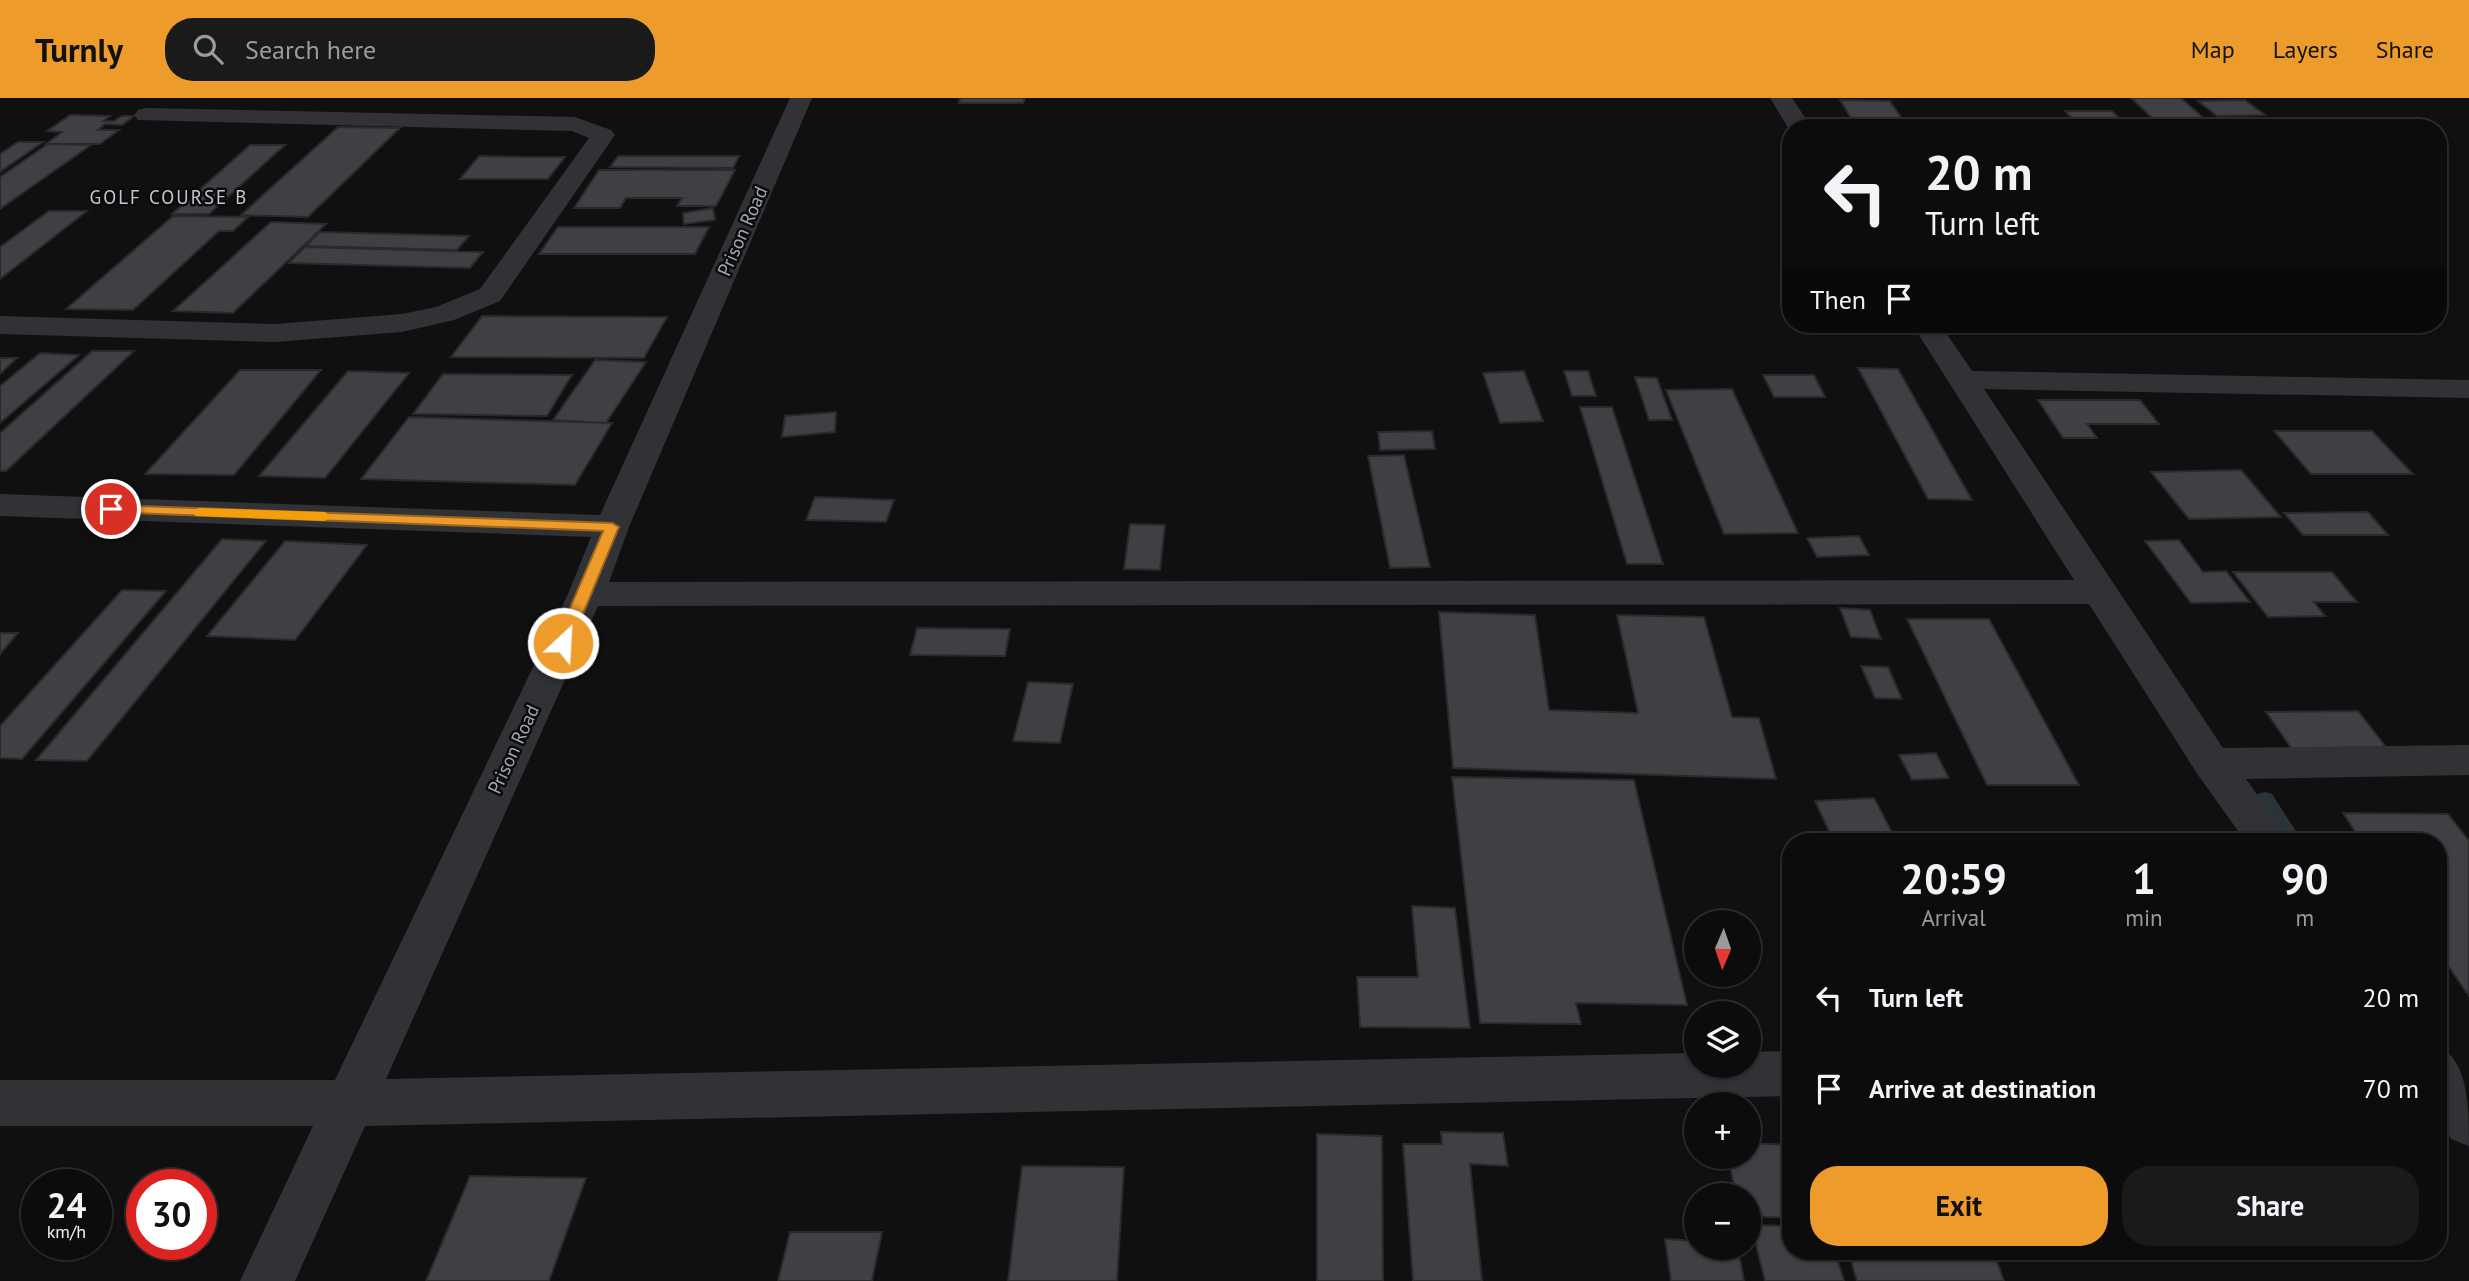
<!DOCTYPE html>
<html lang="en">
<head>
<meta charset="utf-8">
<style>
	body { margin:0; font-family:"PT Sans",sans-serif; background:#1a1a1b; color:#f1f3f6; height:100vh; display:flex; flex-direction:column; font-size:26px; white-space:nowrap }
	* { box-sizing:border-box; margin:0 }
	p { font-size:23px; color:#9a9b9d }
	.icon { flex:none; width:38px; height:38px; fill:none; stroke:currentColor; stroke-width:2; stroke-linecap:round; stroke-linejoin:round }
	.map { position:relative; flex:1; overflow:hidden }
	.side { position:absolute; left:1782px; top:735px; width:665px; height:427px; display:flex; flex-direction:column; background:#0c0c0d; border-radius:28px; box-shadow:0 2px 5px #0004,0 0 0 2px #2c2c2e }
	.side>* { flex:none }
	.hud { position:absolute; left:1782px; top:21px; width:665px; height:214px; border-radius:28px; box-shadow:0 2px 5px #0004,0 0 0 2px #2c2c2e; background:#0c0c0d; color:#f1f3f6; overflow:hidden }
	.needle { width:46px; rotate:182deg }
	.tools { position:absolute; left:1684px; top:812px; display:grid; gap:14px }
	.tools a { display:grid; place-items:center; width:77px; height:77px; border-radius:50%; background:#0c0c0d; box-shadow:0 2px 5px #0004,0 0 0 2px #2c2c2e; font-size:35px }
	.speed { position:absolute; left:21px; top:1071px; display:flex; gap:14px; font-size:35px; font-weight:700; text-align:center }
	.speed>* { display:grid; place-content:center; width:91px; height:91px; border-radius:50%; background:#0c0c0d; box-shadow:0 2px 5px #0004,0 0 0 2px #2c2c2e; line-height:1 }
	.speed small { font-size:18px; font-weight:400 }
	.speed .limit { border:10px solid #d22; background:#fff; color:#111 }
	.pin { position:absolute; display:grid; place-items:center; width:60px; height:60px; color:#fff; margin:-30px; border:4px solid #fff; border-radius:50%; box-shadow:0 2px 7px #0007 }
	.me { position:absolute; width:77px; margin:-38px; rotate:25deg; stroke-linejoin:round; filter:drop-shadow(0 0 5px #0008) }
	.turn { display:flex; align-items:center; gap:24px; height:147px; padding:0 28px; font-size:32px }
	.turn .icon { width:91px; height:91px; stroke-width:2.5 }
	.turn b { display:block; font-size:49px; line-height:60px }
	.then { display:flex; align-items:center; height:66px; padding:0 28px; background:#0003; gap:14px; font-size:26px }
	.eta { display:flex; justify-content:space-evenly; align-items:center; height:119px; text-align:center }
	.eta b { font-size:42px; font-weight:800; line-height:49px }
	.action { display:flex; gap:14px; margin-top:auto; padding:14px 28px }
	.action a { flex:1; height:80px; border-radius:28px; background:#ed9c2c; color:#111; font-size:28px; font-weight:800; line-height:80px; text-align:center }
	.action a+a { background:#1a1a1b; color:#f1f3f6 }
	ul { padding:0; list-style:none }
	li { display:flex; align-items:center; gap:21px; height:91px; padding:0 28px }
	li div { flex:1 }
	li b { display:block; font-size:26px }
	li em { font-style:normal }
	header { display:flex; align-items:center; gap:42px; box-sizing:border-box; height:98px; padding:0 35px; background:#ed9c2c; color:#111 }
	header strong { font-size:33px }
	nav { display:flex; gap:38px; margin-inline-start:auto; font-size:24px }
	.search { width:490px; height:63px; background:#1a1a1b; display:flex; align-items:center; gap:18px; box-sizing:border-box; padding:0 24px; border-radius:28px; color:#9a9b9d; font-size:26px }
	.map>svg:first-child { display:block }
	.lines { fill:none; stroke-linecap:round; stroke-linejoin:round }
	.stream { fill:#2a3339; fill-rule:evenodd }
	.building { fill:#3f4044; stroke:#2a2a2d; stroke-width:2 }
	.street { fill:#313236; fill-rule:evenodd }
	.route { fill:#ed9c2c; stroke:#9a651d; stroke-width:2 }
	.slow { fill:#f59e0b }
	.labels { text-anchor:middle; stroke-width:5; stroke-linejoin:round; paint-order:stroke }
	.far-quarter-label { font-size:19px; letter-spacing:2px; fill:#c2c6ce; stroke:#0b0b0c }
	.street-label { font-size:19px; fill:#a1a8b2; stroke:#0b0b0c }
</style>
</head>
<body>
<header>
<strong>Turnly</strong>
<div class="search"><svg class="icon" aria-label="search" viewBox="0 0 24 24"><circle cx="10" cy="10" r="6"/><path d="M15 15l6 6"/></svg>Search here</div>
<nav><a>Map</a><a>Layers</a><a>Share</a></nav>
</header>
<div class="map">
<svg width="2469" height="1183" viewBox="0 0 2469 1183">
	<rect width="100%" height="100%" fill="#101011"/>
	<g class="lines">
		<path class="stream" d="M2265 694 2272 696 2303 744H2282L2256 701 2258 696Z"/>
	</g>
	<path class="building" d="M960 0H1025L1023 5H959Z
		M2131 0H2181L2215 30H2163Z
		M1840 2 1890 3 1908 30H1857Z
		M2245 2 2265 17 2217 18 2198 3Z
		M2065 13H2112L2129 30H2081Z
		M70 17 110 18 103 23H114L122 18H134L122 27 105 26 98 32H119L100 46H46L62 34 47 33Z
		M2222 20H2269L2280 30H2233Z
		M338 29 400 30 308 119 241 117Z
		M18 44H43L0 74V56Z
		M48 46 91 47 0 111V79Z
		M250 47H285L209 116H172Z
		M479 58 528 59H565L548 81H460Z
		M618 58H739L733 70 610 69Z
		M599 72H735L716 108H677L682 100H626L620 110H574Z
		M713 110 715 122 684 126 683 115Z
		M49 113H87L0 181V149Z
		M173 118 248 119 233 133H219L133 212 66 211Z
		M271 124 326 126 233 215 173 213Z
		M558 129H709L695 156H539Z
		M320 134 469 138 457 152 306 148Z
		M305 149 483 154 470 170 289 165Z
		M482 218 667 219 644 260 451 259Z
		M92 253H134L6 373H0V335Z
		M40 255 79 257 0 325V288Z
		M0 260H17L0 276Z
		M595 262 646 264 606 325 553 322Z
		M1858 270 1898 271 1972 402 1928 401Z
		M240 272H321L234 377 145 376Z
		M348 273 409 275 325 380 259 378Z
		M1524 273 1543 323 1500 325 1483 275Z
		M1564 273H1588L1596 298H1572Z
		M443 276 572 277 547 318 413 316Z
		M1763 277H1814L1825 299H1774Z
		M1635 279 1657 280 1672 322H1649Z
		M1732 291 1798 435 1724 436 1666 292Z
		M2038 302H2140L2159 326H2087L2097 340H2063Z
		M1580 309H1612L1663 466H1627Z
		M836 314 835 334 782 339 785 318Z
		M409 319 612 325 575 387 361 381Z
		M1432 333 1435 351 1380 352 1378 334Z
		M2274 333H2372L2413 376H2311Z
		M1404 357 1430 469 1390 470 1368 358Z
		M2241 372 2281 419 2189 421 2151 374Z
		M815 399 894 402 886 424 806 422Z
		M2368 414 2388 437H2303L2284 415Z
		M1130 426 1165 427 1160 472 1124 471Z
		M1859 438 1869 457 1817 459 1807 440Z
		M222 441 266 443 87 663 36 662Z
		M2179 442 2203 474 2226 473 2250 504 2191 505 2145 443Z
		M285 443 367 447 295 542 207 538Z
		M2233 474H2332L2357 504H2314L2325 518 2268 519Z
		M122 492 166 493 22 661 0 660V628Z
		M1840 510 1870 512 1881 541 1851 539Z
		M1439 514 1535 517 1549 612 1638 615 1617 517 1704 519 1732 619 1759 620 1776 681 1453 670Z
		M1907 521H1989L2079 687H1987Z
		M917 530 1010 531 1005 558 910 557Z
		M0 535H18L0 556Z
		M1861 568 1888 569 1902 601 1875 600Z
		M1028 584 1073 586 1060 645 1013 643Z
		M2358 613 2386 649 2292 651 2266 614Z
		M1936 655 1949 680 1912 682 1899 657Z
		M1452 679 1634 682 1687 907 1576 905 1581 926 1480 925Z
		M1874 700 1897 744H1834L1815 703Z
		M2343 715 2448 716 2469 743V898L2438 853V744H2362Z
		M1412 808 1455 810 1470 930 1360 929 1357 879H1418Z
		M1441 1034 1503 1035 1508 1068 1470 1066 1482 1183H1413L1403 1046H1442Z
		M1317 1036 1382 1038 1383 1183H1317Z
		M1748 1045 1790 1047V1120L1748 1118V1097H1736L1728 1059H1748Z
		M1022 1068 1124 1069 1117 1183H1008Z
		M470 1078 586 1080 549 1183H426Z
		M1751 1127 1790 1128V1153H1835L1844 1183H1765Z
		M790 1134H882L872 1183H778Z
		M1665 1141 1696 1143V1150H1738L1744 1183H1671Z
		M1848 1153H1993L2004 1183H1857Z"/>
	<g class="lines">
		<path class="street" d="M790 0H812L629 429 609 484 2074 482 1912 226H1940L1972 273 2469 282V300L1984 291 2223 650 2469 647V677L2246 681 2291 744H2246L2198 677 2089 506 598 508 386 981 1696 955V968H1748V954L1790 953V998L365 1028 295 1183H240L313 1028H0V982H335L568 496 591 439 0 418V396L600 417Z
			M1770 0H1792L1812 30H1790V33Z
			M146 10 575 19 611 32 615 37 500 203 454 222 402 234 275 244 0 236V218L275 226 402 216 436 209 480 191 589 40 572 33 138 22 134 17 138 12Z
			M2438 948C2469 963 2469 1010 2469 1048L2451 1041 2438 1016Z"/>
	</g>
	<path class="route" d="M111 407 612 425 619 429 571 545 563 550 555 545 603 433 106 414 104 411Z"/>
	<path class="slow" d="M200 410 325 414 332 419 325 423 195 418V411Z"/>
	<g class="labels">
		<g class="far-quarter-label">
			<text x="169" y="106">GOLF COURSE B</text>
		</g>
		<g class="street-label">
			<text transform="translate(742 133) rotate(-66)" y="7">Prison Road</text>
			<text transform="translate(513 651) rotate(-65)" y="7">Prison Road</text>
		</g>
	</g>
</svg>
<div class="tools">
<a><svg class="needle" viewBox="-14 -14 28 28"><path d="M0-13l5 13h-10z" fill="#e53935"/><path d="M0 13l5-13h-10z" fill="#9a9b9d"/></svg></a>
<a><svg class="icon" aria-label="layers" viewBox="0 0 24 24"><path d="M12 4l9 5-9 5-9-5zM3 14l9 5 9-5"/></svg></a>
<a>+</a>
<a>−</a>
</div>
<div class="speed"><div>24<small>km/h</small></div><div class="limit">30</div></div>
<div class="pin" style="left:111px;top:411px;background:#d93025"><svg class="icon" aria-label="arrive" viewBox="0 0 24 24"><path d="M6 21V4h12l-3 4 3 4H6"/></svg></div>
<svg class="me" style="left:563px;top:545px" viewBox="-20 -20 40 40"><circle r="17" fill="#ed9c2c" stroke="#fff" stroke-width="3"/><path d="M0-11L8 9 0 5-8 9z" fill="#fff"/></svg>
<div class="hud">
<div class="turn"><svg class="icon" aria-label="left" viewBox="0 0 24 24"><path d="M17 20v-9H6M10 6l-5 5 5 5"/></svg><div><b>20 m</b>Turn left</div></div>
<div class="then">Then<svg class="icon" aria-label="arrive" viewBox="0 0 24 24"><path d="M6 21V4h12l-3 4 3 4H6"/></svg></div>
</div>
<section class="side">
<div class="eta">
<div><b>20:59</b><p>Arrival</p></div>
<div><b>1</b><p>min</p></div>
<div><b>90</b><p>m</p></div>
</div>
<ul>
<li><svg class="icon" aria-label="left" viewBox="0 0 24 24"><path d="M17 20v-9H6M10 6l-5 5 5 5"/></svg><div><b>Turn left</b></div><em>20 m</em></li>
<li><svg class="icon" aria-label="arrive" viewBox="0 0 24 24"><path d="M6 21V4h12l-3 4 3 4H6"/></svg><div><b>Arrive at destination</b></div><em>70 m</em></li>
</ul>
<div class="action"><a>Exit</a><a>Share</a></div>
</section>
</div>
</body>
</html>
